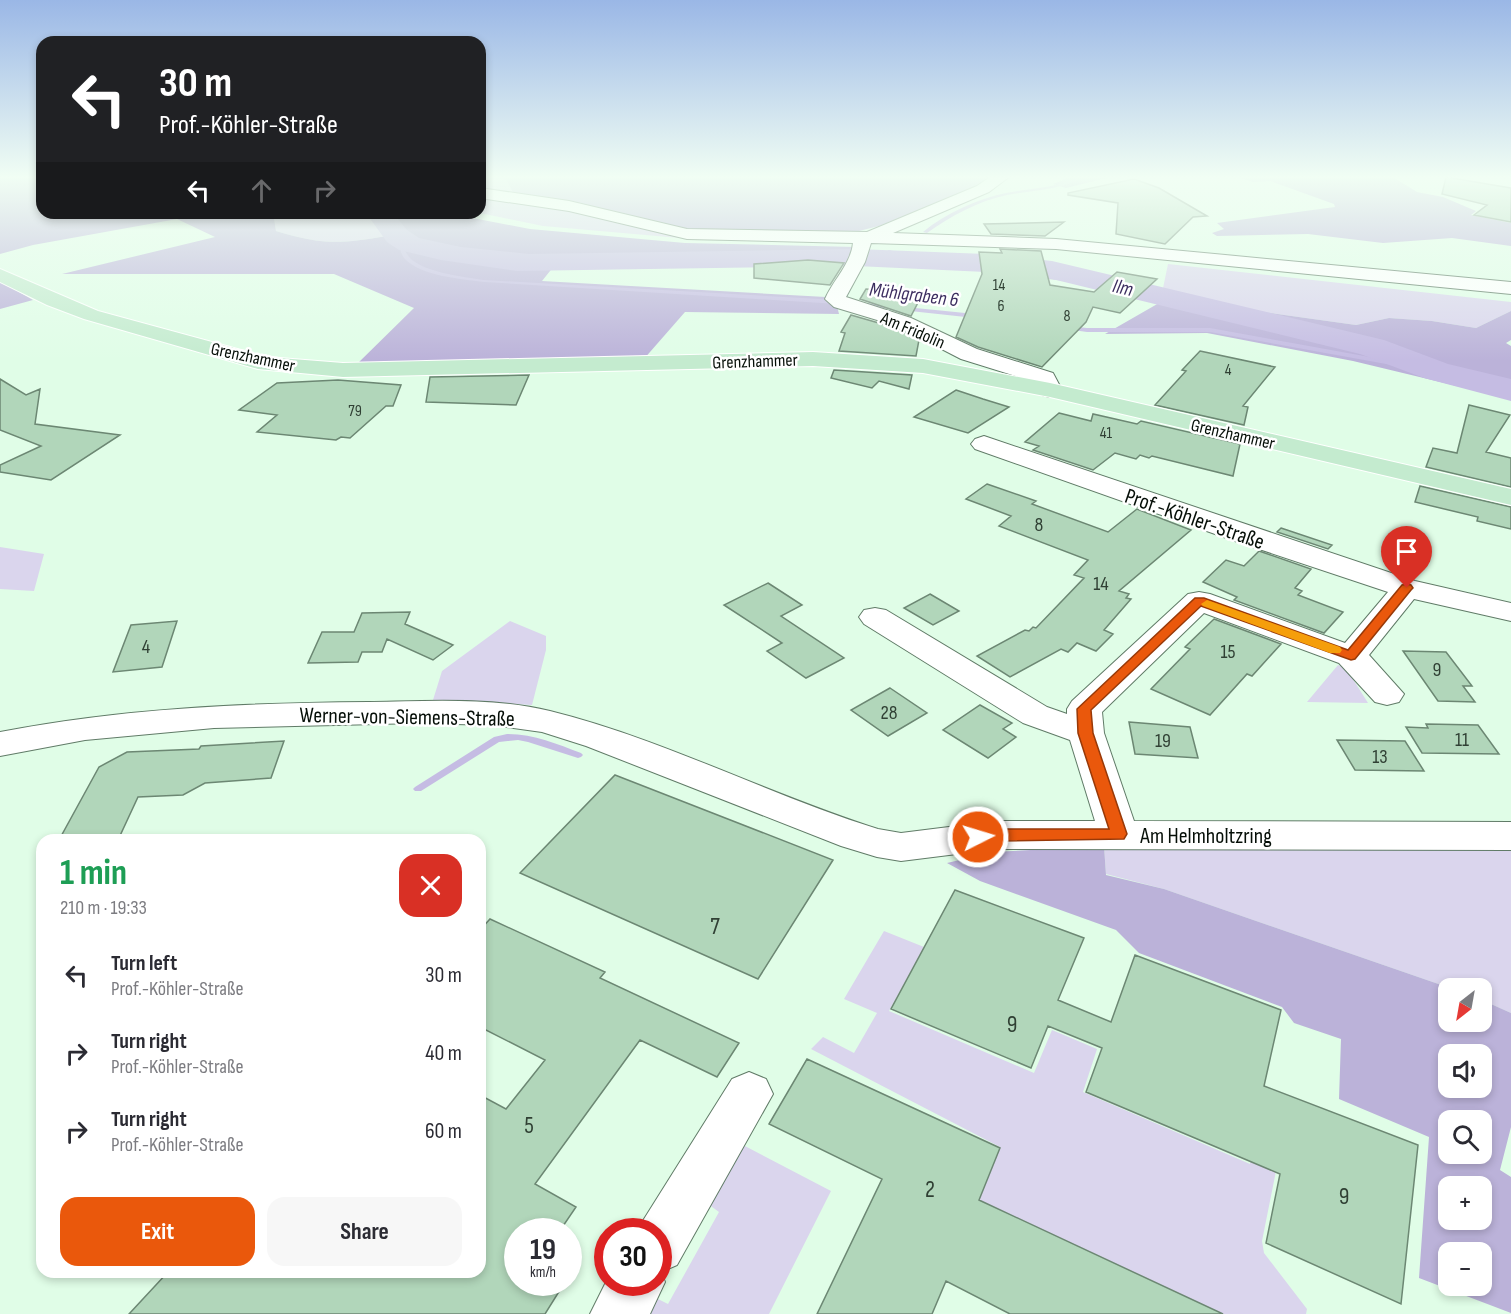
<!DOCTYPE html>
<html lang="en">
<head>
<meta charset="utf-8">
<style>
	body { margin:0; font-family:"Sofia Sans Condensed",sans-serif; background:#f7f7f7; color:#2b2b33; height:100vh; display:flex; flex-direction:column; font-size:22px; white-space:nowrap }
	* { box-sizing:border-box; margin:0 }
	p { font-size:20px; color:#7c7c81 }
	.icon { flex:none; width:33px; height:33px; fill:none; stroke:currentColor; stroke-width:2; stroke-linecap:round; stroke-linejoin:round }
	.map { position:relative; flex:1; overflow:hidden }
	.details { position:absolute; left:36px; top:834px; width:450px; height:444px; display:flex; flex-direction:column; background:#fff; border-radius:18px; box-shadow:0 3px 9px #0003 }
	.details>* { flex:none }
	.guide { position:absolute; left:36px; top:36px; width:450px; height:183px; border-radius:18px; box-shadow:0 3px 9px #0003; background:#202124; color:#fff; overflow:hidden }
	.needle { width:39px; rotate:211deg }
	.tools { position:absolute; left:1438px; top:978px; display:grid; gap:12px }
	.tools a { display:grid; place-items:center; width:54px; height:54px; border-radius:12px; background:#fff; box-shadow:0 3px 9px #0003; font-size:30px }
	.speed { position:absolute; left:504px; top:1218px; display:flex; gap:12px; font-size:30px; font-weight:700; text-align:center }
	.speed>* { display:grid; place-content:center; width:78px; height:78px; border-radius:50%; background:#fff; box-shadow:0 3px 9px #0003; line-height:1 }
	.speed small { font-size:15px; font-weight:400 }
	.speed .limit { border:9px solid #d22; background:#fff; color:#111 }
	.pin { position:absolute; display:grid; place-items:center; width:51px; height:51px; color:#fff; margin:-62px -26px; border-radius:50% 50% 50% 0; rotate:-45deg; box-shadow:0 0 6px #0007 }
	.pin .icon { rotate:45deg }
	.me { position:absolute; width:66px; margin:-33px; rotate:85deg; stroke-linejoin:round; filter:drop-shadow(0 0 4px #0008) }
	.turn { display:flex; align-items:center; gap:21px; height:126px; padding:0 24px; font-size:27px }
	.turn .icon { width:78px; height:78px; stroke-width:2.5 }
	.turn b { display:block; font-size:42px; line-height:51px }
	.lanes { display:flex; align-items:center; height:57px; padding:0 24px; background:#0003; justify-content:center; gap:30px; direction:ltr }
	.lanes .off { opacity:.35 }
	.round { display:grid; place-items:center; flex:none; width:63px; height:63px; border-radius:18px; background:#f7f7f7 }
	.summary { display:flex; align-items:center; justify-content:space-between; height:102px; padding:0 24px }
	h1 { font-size:36px; font-weight:700; line-height:45px; color:#1e9e55 }
	.action { display:flex; gap:12px; margin-top:auto; padding:12px 24px }
	.action a { flex:1; height:69px; border-radius:18px; background:#ea580c; color:#fff; font-size:24px; font-weight:700; line-height:69px; text-align:center }
	.action a+a { background:#f7f7f7; color:#2b2b33 }
	ul { padding:0; list-style:none }
	li { display:flex; align-items:center; gap:18px; height:78px; padding:0 24px }
	li div { flex:1 }
	li b { display:block; font-size:22px }
	li em { font-style:normal }
	.map>svg:first-child { display:block }
	.green { fill:#dad5ed }
	.forest { fill:#bbb2d9; fill-rule:evenodd }
	.lines { fill:none; stroke-linecap:round; stroke-linejoin:round }
	.stream { fill:#c5bce3; fill-rule:evenodd }
	.river { fill:#c5bce3; fill-rule:evenodd }
	.building { fill:#b1d6ba; stroke:#6c8773; stroke-width:1.5 }
	.minor-casing { stroke:#607b67; stroke-width:2 }
	.major-casing { stroke:#fff; stroke-width:2 }
	.minor { fill:#fff; fill-rule:evenodd }
	.major { fill:#c4ebcf; fill-rule:evenodd }
	.route { fill:#ea580c; stroke:#983908; stroke-width:1.5 }
	.slow { fill:#f59e0b }
	.labels { text-anchor:middle; stroke-width:5; stroke-linejoin:round; paint-order:stroke }
	.far-number-label { font-size:16px; fill:#304034 }
	.far-street-label { font-size:18px; fill:#050e07; stroke:#fff }
	.far-water-label { font-size:20px; font-style:italic; fill:#3d2e60; stroke:#fff }
	.number-label { font-size:20px; fill:#304034 }
	.street-label { font-size:22px; fill:#050e07; stroke:#fff }
	.near-number-label { font-size:24px; fill:#304034 }
</style>
</head>
<body>
<div class="map">
<svg width="1511" height="1314" viewBox="0 0 1511 1314">
	<rect width="100%" height="100%" fill="#e0fde7"/>
	<path class="green" d="M480 177H505L515 195 765 240 691 239 543 226 480 213Z
		M293 213H365L380 223 387 236C339 244 323 245 276 231L274 218Z
		M1168 264 1511 302V311L1476 328 1432 321 1389 318 1356 325 1242 309 1233 310 1162 293Z
		M0 547 44 554 34 591 0 589Z
		M510 621 546 636V650L532 705 433 700 442 671Z
		M1338 665 1346 668 1368 703 1307 702Z
		M1104 846 1511 847V1013L1482 1000V988H1450L1164 889 1106 874Z
		M884 931 924 947 889 1011 1034 1073 1052 1030 1097 1049 1083 1092 1250 1164 1256 1140 1280 1151 1262 1241 1264 1253 1307 1309 1306 1314H1223L979 1200 1000 1147 811 1049 823 1037 854 1053 877 1013 844 999Z
		M743 1145 831 1191 769 1314H646L656 1298 668 1304 719 1212 708 1204Z"/>
	<path class="forest" d="M0 177H42V213H293L274 218 276 231C323 245 339 244 387 236L379 223 365 213H447L530 229 685 243 856 247 849 260 806 254 725 260 554 266 542 281 826 297 837 306 839 314 685 312 643 360 433 361 357 364 414 308 334 274H62L215 237 177 219 33 245 0 254Z
		M505 177H992L984 185 879 226 843 235 685 233 515 196Z
		M1070 177H1111L1066 188 1053 184Z
		M1237 177H1393L1417 192 1443 197 1476 211 1471 215 1511 223V246L1452 238 1383 243 1308 234 1217 236 1212 233 1224 229 1217 223 1335 207 1334 204 1270 181 1253 182Z
		M870 254 1044 267 1233 310 1242 309 1356 325 1389 318 1432 321 1476 328 1511 311V340L1506 343 1511 346V399L1353 361 1207 333 1105 334 1159 303 1083 283 971 270 859 262Z
		M0 281 33 300 0 309Z
		M1104 846 1106 875 1164 889 1450 988 1449 1022H1482V1000L1511 1013V1127L1500 1170 1511 1177V1313L1419 1278 1429 1137 1339 1099 1341 1039 1294 1023 1282 1007 1139 953 1116 930 980 881 947 863 993 852ZM1449 1054H1482V1088H1449ZM1449 1120H1482V1154H1449ZM1449 1186H1482V1220H1449ZM1449 1252H1482V1286H1449Z"/>
	<g class="lines">
		<path class="stream" d="M1079 177H1085C1061 190 1033 190 1007 195 978 201 951 216 927 233L923 232C946 213 977 199 1006 193 1031 188 1056 188 1079 177Z
			M401 239 403 240C404 245 404 250 407 254 417 272 465 277 484 280L838 300 841 302 838 304 484 282C461 279 420 276 404 258 400 253 400 246 399 240Z
			M889 250 893 251 876 260 872 259Z
			M866 303 975 314 978 316 975 318 864 306 863 305Z
			M1068 326 1087 328H1210L1436 369 1439 371 1436 373 1210 332H1087L1066 329 1065 328Z
			M507 734C534 734 557 744 581 753L583 755 581 757 578 758 528 742 518 740 499 742 421 791H415L413 789 415 787 494 737Z"/>
		<path class="river" d="M366 213H393L407 230 419 238 461 247 529 254 856 249 986 254 1052 261 1384 340 1448 364 1511 379V401L1424 378 1360 354 1052 279 986 272 856 266 517 271 441 260 399 250 387 242Z"/>
	</g>
	<path class="building" d="M1446 177 1511 188V222L1474 215 1487 205 1442 194Z
		M1134 179 1159 188 1207 216 1193 217 1165 244 1116 234 1118 203 1068 195V193Z
		M1064 222 1045 236 991 234 984 224Z
		M1000 249 1041 251 1050 285 1094 292 1117 272 1157 279 1120 313 1093 307 1086 322 1042 367 978 347 956 337 982 274 979 252 1002 253Z
		M808 260 844 263 830 285 754 278V264Z
		M866 289 923 293 911 316 860 299Z
		M851 315 896 328 919 340 916 356 839 351 845 333 841 332Z
		M1200 351 1275 367 1243 406 1248 407 1244 425 1155 405 1186 371 1182 370Z
		M834 370 912 375 909 389 879 381 872 388 831 378Z
		M529 375 516 405 426 402 430 377Z
		M0 379 26 395 40 389 35 424 120 435 51 480 0 472V465L41 446 0 430Z
		M338 380 401 385 393 406H386L350 438 341 437 336 440 257 432 277 415 239 410 277 383Z
		M956 390 983 399 1009 407 968 433 914 417Z
		M1469 405 1510 415 1486 452 1511 458V487L1426 467 1433 448 1457 453Z
		M1059 413 1091 421 1093 414 1137 424 1141 421 1240 444 1233 476 1152 456 1149 458 1140 455 1136 459 1115 453 1093 470 1033 450 1039 446 1025 442Z
		M987 484 1036 501 1032 504 1108 532 1137 509 1191 530 1119 591 1129 594 1126 598 1131 599 1104 630 1113 634 1096 651 1077 643 1068 652 1061 649 1010 677 977 656 1025 630 1029 631 1033 627 1036 628 1084 578 1074 575 1088 560 999 526 1011 516 966 499Z
		M1420 486 1511 507V529L1477 521 1478 517 1415 502Z
		M1281 528 1332 545 1328 549 1277 532Z
		M1259 551 1311 569 1295 588 1302 591 1298 595 1343 612 1324 633 1234 600 1237 597 1203 582 1226 560 1244 566Z
		M768 583 802 605 781 616 844 658 806 678 767 651 782 643 724 605Z
		M930 594 959 611 933 625 904 608Z
		M410 612 405 624 453 645 433 660 387 639 382 652H362L358 662 308 663 322 632H354L362 613Z
		M1214 619 1281 644 1252 676 1247 674 1210 715 1151 689 1190 649 1185 647Z
		M177 621 162 667 113 672 131 625Z
		M1403 651 1446 652 1472 686H1463L1475 702 1438 701Z
		M890 688 927 713 888 736 851 710Z
		M980 705 1012 723 1003 729 1016 737 988 758 943 730Z
		M1129 722 1190 727 1198 758 1135 754Z
		M1426 724 1478 725 1499 754 1422 753 1406 727 1428 728Z
		M1337 740 1405 741 1424 771 1355 770Z
		M284 741 271 778 205 783 183 795 138 797 118 840H59L99 767 127 752 199 749 201 746Z
		M615 775 833 860 758 979 520 873Z
		M955 890 1084 938 1058 1000 1111 1022 1135 955 1281 1010 1264 1086 1418 1145 1401 1304 1266 1243 1280 1174 1086 1092 1102 1048 1048 1026 1031 1068 891 1009Z
		M490 919 605 972 600 978 739 1043 717 1077 640 1040 535 1184 576 1207 559 1232H518V1282H565L545 1314H129L168 1272H480V1095L506 1109 545 1060 480 1027V930Z
		M807 1059 1000 1148 979 1200 1223 1314H1010L946 1281 932 1314H817L882 1179 769 1124Z"/>
	<g class="lines">
		<g class="minor-casing">
			<path id="minor" d="M990 177H1009L989 192 893 233 1056 239 1511 282V294L1056 249 871 243 865 262 846 297 911 318 977 349 1053 373 1062 390 1058 395 1050 397 1042 395 1035 382 961 359 897 326 834 307 825 299C833 280 851 264 853 243L687 239 569 211 480 198V188L569 201 687 229 867 232 977 186Z
				M984 436 1415 581 1511 603V621L1414 599 1369 655 1404 694 1399 702 1387 705 1375 702 1339 663 1204 613 1102 712 1104 733 1134 821 1511 822V850L997 849 901 861 877 857 841 846 586 746 542 732 493 725 418 723 214 728 85 740 0 756V732C123 708 245 703 369 702 429 701 491 697 550 711 663 739 767 794 878 829L901 833 997 821H1095L1070 740 1023 723 864 624 859 617 864 610 875 608 886 610 1047 707 1067 714V709L1072 701 1188 594 1199 592 1210 594 1345 643 1388 592 1232 540 975 449 971 444 975 439Z
				M749 1072 766 1079 773 1094 677 1265 661 1272 665 1282 650 1314H590L608 1278V1282H658V1232H637L639 1227 732 1079Z"/>
		</g>
		<g class="major-casing">
			<path id="major" d="M0 269 98 311 267 357 343 363 813 352 923 359 1050 383 1511 489V505L1050 397 923 373 813 366 343 377 258 369 84 319 47 305 0 282Z"/>
		</g>
		<use href="#minor" class="minor"/>
		<use href="#major" class="major"/>
	</g>
	<linearGradient id="sky" x2="0" y2="1"><stop stop-color="#9ab7e6"/><stop offset="0.49" stop-color="#f1fef4"/><stop offset="1" stop-color="#f1fef4" stop-opacity="0"/></linearGradient>
	<rect width="1511" height="361" fill="url(#sky)"/>
	<path class="route" d="M1407 584 1411 585 1413 588 1411 590 1355 659 1351 660 1201 606 1091 710 1093 733 1127 834 1124 839 997 841 978 843 972 841 970 837 972 833 997 829H1109L1078 733 1077 709 1195 598H1204L1348 650 1402 585Z"/>
	<path class="slow" d="M1207 600 1340 647 1342 650 1340 653H1330L1203 606 1201 604Z"/>
	<g class="labels">
		<g class="far-number-label">
			<text x="999" y="290">14</text>
			<text x="1001" y="311">6</text>
			<text x="1067" y="321">8</text>
			<text x="1228" y="375">4</text>
			<text x="355" y="416">79</text>
			<text x="1106" y="438">41</text>
		</g>
		<g class="far-street-label">
			<text transform="translate(913 330) rotate(23)" y="6">Am Fridolin</text>
			<text transform="translate(253 357) rotate(12)" y="6">Grenzhammer</text>
			<text transform="translate(755 361) rotate(-2)" y="6">Grenzhammer</text>
			<text transform="translate(1233 434) rotate(13)" y="6">Grenzhammer</text>
		</g>
		<g class="far-water-label">
			<text transform="translate(1123 287) rotate(13)" y="7">Ilm</text>
			<text transform="translate(914 294) rotate(7)" y="7">Mühlgraben 6</text>
		</g>
		<g class="number-label">
			<text x="1039" y="531">8</text>
			<text x="1101" y="590">14</text>
			<text x="146" y="653">4</text>
			<text x="1228" y="658">15</text>
			<text x="1437" y="676">9</text>
			<text x="889" y="719">28</text>
			<text x="1462" y="746">11</text>
			<text x="1163" y="747">19</text>
			<text x="1380" y="763">13</text>
		</g>
		<g class="street-label">
			<text transform="translate(1195 518) rotate(19)" y="8">Prof.-Köhler-Straße</text>
			<text transform="translate(407 716) rotate(1)" y="8">Werner-von-Siemens-Straße</text>
			<text x="1206" y="843">Am Helmholtzring</text>
		</g>
		<g class="near-number-label">
			<text x="715" y="934">7</text>
			<text x="1012" y="1032">9</text>
			<text x="529" y="1133">5</text>
			<text x="930" y="1197">2</text>
			<text x="1344" y="1204">9</text>
		</g>
	</g>
</svg>
<div class="tools">
<a><svg class="needle" viewBox="-14 -14 28 28"><path d="M0-13l5 13h-10z" fill="#e53935"/><path d="M0 13l5-13h-10z" fill="#7c7c81"/></svg></a>
<a><svg class="icon" aria-label="sound" viewBox="0 0 24 24"><path d="M4 9h4l5-4v14l-5-4H4zM17 9q2 3 0 6"/></svg></a>
<a><svg class="icon" aria-label="search" viewBox="0 0 24 24"><circle cx="10" cy="10" r="6"/><path d="M15 15l6 6"/></svg></a>
<a>+</a>
<a>−</a>
</div>
<div class="speed"><div>19<small>km/h</small></div><div class="limit">30</div></div>
<div class="pin" style="left:1407px;top:588px;background:#d93025"><svg class="icon" aria-label="arrive" viewBox="0 0 24 24"><path d="M6 21V4h12l-3 4 3 4H6"/></svg></div>
<svg class="me" style="left:978px;top:837px" viewBox="-20 -20 40 40"><circle r="17" fill="#ea580c" stroke="#fff" stroke-width="3"/><path d="M0-11L8 9 0 5-8 9z" fill="#fff"/></svg>
<div class="guide">
<div class="turn"><svg class="icon" aria-label="left" viewBox="0 0 24 24"><path d="M17 20v-9H6M10 6l-5 5 5 5"/></svg><div><b>30 m</b>Prof.-Köhler-Straße</div></div>
<div class="lanes"><svg class="icon" aria-label="left" viewBox="0 0 24 24"><path d="M17 20v-9H6M10 6l-5 5 5 5"/></svg><svg class="icon off" aria-label="ahead" viewBox="0 0 24 24"><path d="M12 20V5M6 11l6-6 6 6"/></svg><svg class="icon off" aria-label="right" viewBox="0 0 24 24"><path d="M7 20v-9h11M14 6l5 5-5 5"/></svg></div>
</div>
<section class="details">
<div class="summary"><div><h1>1 min</h1><p>210 m · 19:33</p></div><a class="round" style="background:#d93025;color:#fff"><svg class="icon" aria-label="close" viewBox="0 0 24 24"><path d="M6 6l12 12M18 6L6 18"/></svg></a></div>
<ul>
<li><svg class="icon" aria-label="left" viewBox="0 0 24 24"><path d="M17 20v-9H6M10 6l-5 5 5 5"/></svg><div><b>Turn left</b><p>Prof.-Köhler-Straße</p></div><em>30 m</em></li>
<li><svg class="icon" aria-label="right" viewBox="0 0 24 24"><path d="M7 20v-9h11M14 6l5 5-5 5"/></svg><div><b>Turn right</b><p>Prof.-Köhler-Straße</p></div><em>40 m</em></li>
<li><svg class="icon" aria-label="right" viewBox="0 0 24 24"><path d="M7 20v-9h11M14 6l5 5-5 5"/></svg><div><b>Turn right</b><p>Prof.-Köhler-Straße</p></div><em>60 m</em></li>
</ul>
<div class="action"><a>Exit</a><a>Share</a></div>
</section>
</div>
</body>
</html>
